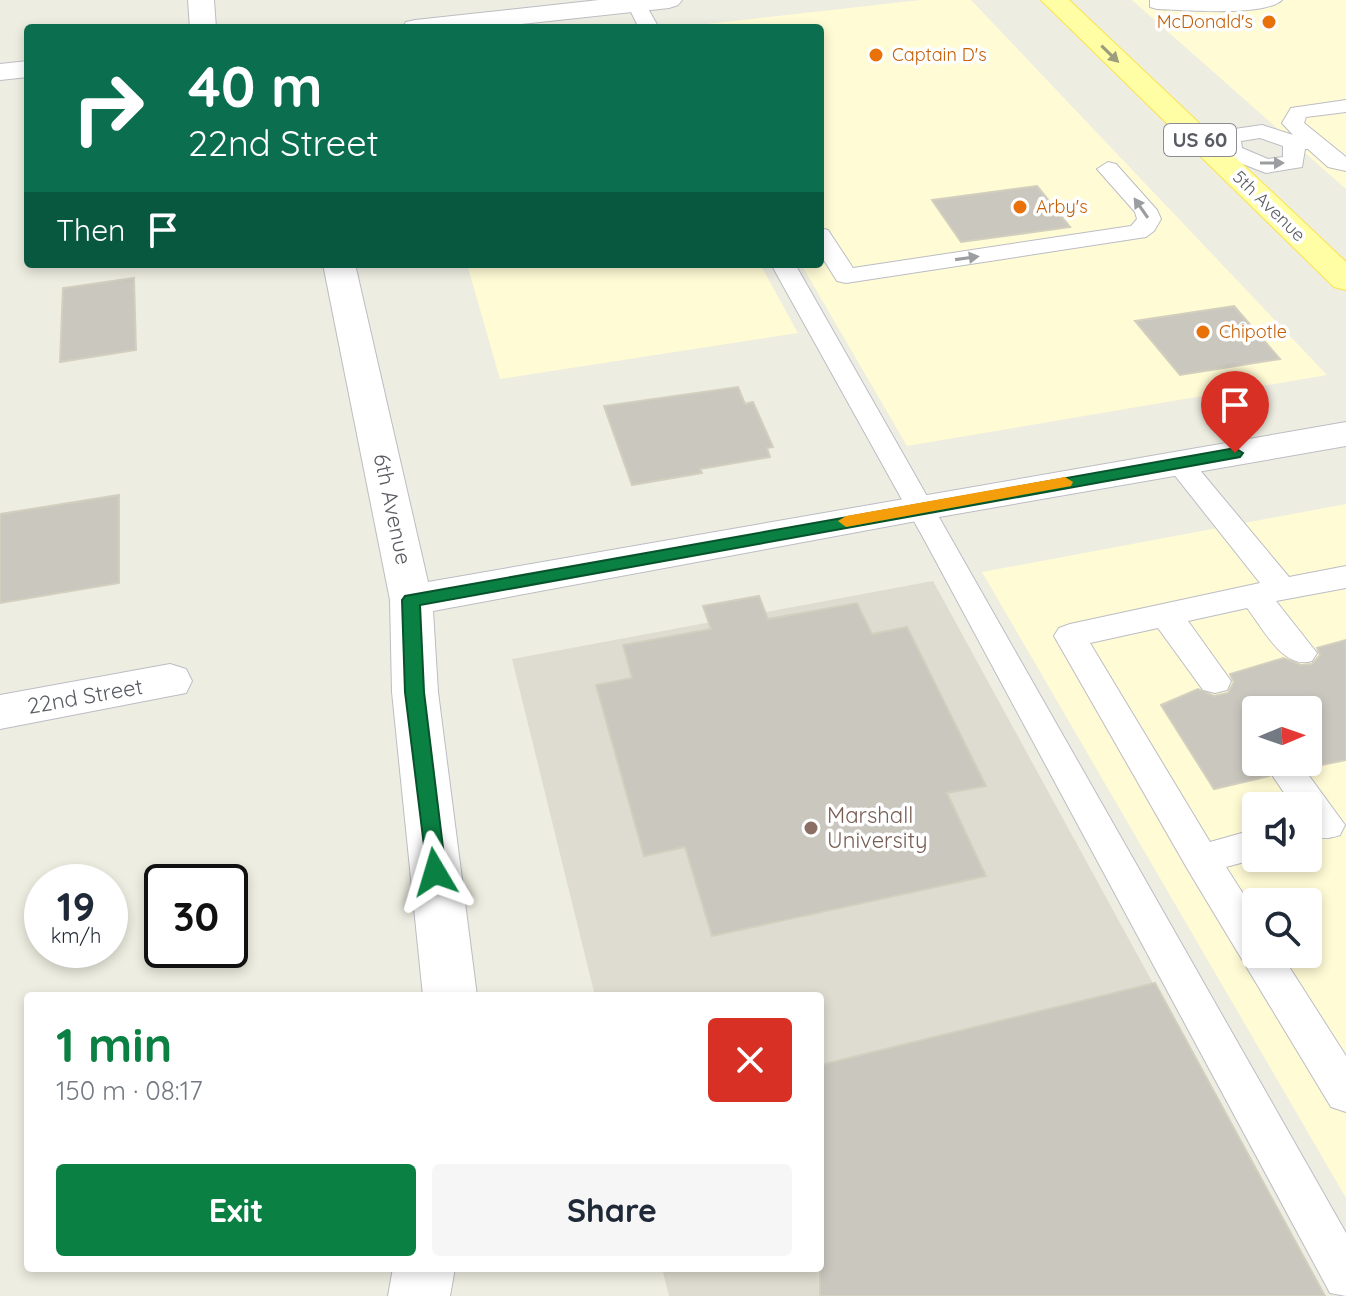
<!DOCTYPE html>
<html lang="en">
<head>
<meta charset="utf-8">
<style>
	body { margin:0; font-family:Quicksand,sans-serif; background:#f6f6f7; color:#1f2937; height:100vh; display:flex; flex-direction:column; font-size:30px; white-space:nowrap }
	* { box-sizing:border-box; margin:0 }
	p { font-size:26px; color:#747a83 }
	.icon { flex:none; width:44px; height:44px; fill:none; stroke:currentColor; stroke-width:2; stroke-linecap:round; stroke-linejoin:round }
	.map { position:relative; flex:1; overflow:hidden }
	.sheet { position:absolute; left:24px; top:992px; width:800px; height:280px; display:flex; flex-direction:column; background:#fff; border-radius:8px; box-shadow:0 4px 12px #0003 }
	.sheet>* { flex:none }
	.guide { position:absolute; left:24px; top:24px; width:800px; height:244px; border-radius:8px; box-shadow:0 4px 12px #0003; background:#0b6e4f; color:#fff; overflow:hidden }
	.needle { width:52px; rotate:88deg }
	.buttons { position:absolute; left:1242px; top:696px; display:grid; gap:16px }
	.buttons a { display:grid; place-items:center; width:80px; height:80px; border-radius:8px; background:#fff; box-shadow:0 4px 12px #0003; font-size:40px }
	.speed { position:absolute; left:24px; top:864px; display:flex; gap:16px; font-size:40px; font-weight:700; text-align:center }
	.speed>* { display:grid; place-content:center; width:104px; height:104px; border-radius:50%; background:#fff; box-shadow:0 4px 12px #0003; line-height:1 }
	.speed small { font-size:20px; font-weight:400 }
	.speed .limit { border:4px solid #111; border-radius:12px; background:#fff; color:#111 }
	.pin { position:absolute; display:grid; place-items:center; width:68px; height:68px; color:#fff; margin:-82px -34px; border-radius:50% 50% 50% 0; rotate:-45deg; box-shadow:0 0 8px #0007 }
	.pin .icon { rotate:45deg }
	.me { position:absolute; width:88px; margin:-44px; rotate:353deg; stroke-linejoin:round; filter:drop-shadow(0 0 6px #0008) }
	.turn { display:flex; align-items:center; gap:28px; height:168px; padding:0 32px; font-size:36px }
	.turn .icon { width:104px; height:104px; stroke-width:2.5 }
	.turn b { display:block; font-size:56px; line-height:68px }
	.then { display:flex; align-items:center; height:76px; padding:0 32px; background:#0003; gap:16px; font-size:30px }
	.round { display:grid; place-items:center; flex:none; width:84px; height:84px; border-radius:8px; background:#f6f6f7 }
	.overview { display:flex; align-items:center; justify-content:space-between; height:136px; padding:0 32px }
	h1 { font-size:48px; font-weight:700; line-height:60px; color:#0b8043 }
	.action { display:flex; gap:16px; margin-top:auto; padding:16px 32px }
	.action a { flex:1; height:92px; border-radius:8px; background:#0b8043; color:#fff; font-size:32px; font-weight:700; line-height:92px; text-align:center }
	.action a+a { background:#f6f6f7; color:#1f2937 }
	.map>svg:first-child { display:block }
	.commercial { fill:#fffbd5; fill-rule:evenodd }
	.education { fill:#dedcd0 }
	.building { fill:#c9c7be; stroke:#d3cfbf; stroke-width:2 }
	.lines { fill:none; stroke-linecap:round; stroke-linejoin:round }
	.service-casing { stroke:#bcbdc4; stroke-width:2 }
	.minor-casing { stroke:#bcbdc4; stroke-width:2 }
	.primary-casing { stroke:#fae34e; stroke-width:2 }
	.service { fill:#fff; fill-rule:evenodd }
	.minor { fill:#fff; fill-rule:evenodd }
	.primary { fill:#fffea5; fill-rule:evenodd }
	.oneway { fill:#9c9d7d }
	.oneway2 { fill:#9c9da1 }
	.route { fill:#0b8043; stroke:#07532c; stroke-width:2 }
	.slow { fill:#f59e0b }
	.food-dot { fill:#e8710a; stroke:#fff; stroke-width:3 }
	.education-dot { fill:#8d6e63; stroke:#fff; stroke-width:3 }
	.labels { text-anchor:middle; stroke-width:7; stroke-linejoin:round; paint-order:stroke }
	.far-food-label { font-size:18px; fill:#c56008; stroke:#fff; text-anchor:start }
	.far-street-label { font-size:18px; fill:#5a5c63; stroke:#fff }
	.shield { fill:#fff; stroke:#8c8d92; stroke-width:2 }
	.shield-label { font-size:20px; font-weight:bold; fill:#5a5c63 }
	.street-label { font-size:22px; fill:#5a5c63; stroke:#fff }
	.education-label { font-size:22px; fill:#785e54; stroke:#fff; text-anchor:start }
</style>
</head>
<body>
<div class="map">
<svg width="1346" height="1296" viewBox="0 0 1346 1296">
	<rect width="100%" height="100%" fill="#eeede1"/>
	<path class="commercial" d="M920 0H971L1327 375 907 446 801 264H820V28H671Z
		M1132 0H1346V189Z
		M467 264H760L798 333 500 379Z
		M1346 504V1198L982 572ZM1256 710H1308V762H1256ZM1256 806H1308V858H1256ZM1256 902H1308V954H1256Z"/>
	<path class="education" d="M933 581 1324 1296H669L662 1268H820V996H595L512 659Z"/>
	<path class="building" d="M1037 186 1070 227 961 242 932 200Z
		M134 278 136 350 60 362 63 288Z
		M1234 306 1280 359 1180 375 1135 321Z
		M738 387 745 404 753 402 773 447 767 448 770 457 700 469 702 473 632 485 604 406Z
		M119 495V583L0 603V514Z
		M759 596 768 619 857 603 872 634 907 627 986 786 947 793 986 876 712 936 685 847 644 856 596 685 632 678 623 645 711 629 703 606Z
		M1346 640V760L1307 768 1303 762H1308V710H1256V762H1272L1267 771 1269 776 1214 789 1161 705 1198 689 1214 696 1228 693 1234 682 1230 674 1284 658 1301 665 1312 664 1320 655 1317 648Z
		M1155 983 1325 1296H820V1065Z"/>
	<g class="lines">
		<g class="service-casing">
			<path id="service" d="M625 0H643L659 28H639Z
				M1150 0H1282C1265 17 1182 10 1157 9L1150 7Z
				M1346 100V112L1306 117 1304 123 1346 157V171L1328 167 1308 149H1305L1302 167 1266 173 1230 159H1207L1204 154 1207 149 1220 147 1218 136 1221 131 1262 125 1293 135 1282 123 1291 108ZM1260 138 1283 146V157L1268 159 1242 148 1241 141Z
				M1108 162 1116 164 1157 210 1161 219 1154 231 1146 237 846 283 837 281 820 254V228L828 230 853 268 1131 226 1137 219 1135 212 1097 169Z
				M771 264H795L1346 1233V1296L1330 1293 925 541Z
				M1179 454 1189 457 1289 577 1346 566V588L1276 601 1317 653 1312 661C1283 670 1263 628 1247 608L1188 621 1231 681 1227 690 1215 693 1203 690 1158 628 1090 643 1210 842 1256 829V858H1259L1226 867 1256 914V954H1281L1346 1056V1112L1331 1107 1188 870 1054 636 1059 628 1070 624 1260 583 1165 463 1169 457Z
				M1275 762H1299L1345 825 1340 835C1312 845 1308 830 1308 806H1293L1270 772Z"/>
		</g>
		<g class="minor-casing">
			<path id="minor" d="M188 0H214L216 28H190Z
				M599 0H682L678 5 669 8 486 28H402L406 22 415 20Z
				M28 61V77L0 80V64Z
				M323 264H355L428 582 1346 422V446L922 520 433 611 438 692 477 996H423L392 692 390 600Z
				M170 664 186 669 192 681 186 693 0 729V695Z
				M393 1268H455L450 1296H388Z"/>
		</g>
		<g class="primary-casing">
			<path id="primary" d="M1041 0H1069L1346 262V290L1334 287Z"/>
		</g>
		<use href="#service" class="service"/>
		<use href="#minor" class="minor"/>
		<use href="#primary" class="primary"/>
	</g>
	<defs><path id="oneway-solid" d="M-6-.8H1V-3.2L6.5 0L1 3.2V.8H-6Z" transform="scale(2)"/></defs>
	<use class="oneway" href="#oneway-solid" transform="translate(1110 54) rotate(44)"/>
	<g class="oneway2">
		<use href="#oneway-solid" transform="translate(1272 163)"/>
		<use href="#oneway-solid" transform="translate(1141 208) rotate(-125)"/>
		<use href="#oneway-solid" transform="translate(967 258) rotate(-8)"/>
	</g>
	<path class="route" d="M1235 448 1243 453 1240 457 420 605 424 692 446 872 443 878 435 881 428 878 405 692 402 600 405 596Z"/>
	<path class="slow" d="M1065 477 1073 482 1071 486 846 527 838 521 846 516Z"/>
	<g class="food-dot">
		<circle cx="1269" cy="22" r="8"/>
		<circle cx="876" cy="55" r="8"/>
		<circle cx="1020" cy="207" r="8"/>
		<circle cx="1203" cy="332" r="8"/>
	</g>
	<circle class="education-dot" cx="811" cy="828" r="8"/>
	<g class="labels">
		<g class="far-food-label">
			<text x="1253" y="28" text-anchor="end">McDonald's</text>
			<text x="892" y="61">Captain D's</text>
			<text x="1036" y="213">Arby's</text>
			<text x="1219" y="338">Chipotle</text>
		</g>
		<g class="far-street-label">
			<text transform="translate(1269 206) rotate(44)" y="6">5th Avenue</text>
		</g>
		<rect class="shield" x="1164" y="124" width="72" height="32" rx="6"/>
		<g class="shield-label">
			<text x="1200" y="147">US 60</text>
		</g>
		<g class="street-label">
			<text transform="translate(393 509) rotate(78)" y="8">6th Avenue</text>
			<text transform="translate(85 696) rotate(-10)" y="8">22nd Street</text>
		</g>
		<g class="education-label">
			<text x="827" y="823">Marshall<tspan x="827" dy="25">University</tspan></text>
		</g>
	</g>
</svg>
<div class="buttons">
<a><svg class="needle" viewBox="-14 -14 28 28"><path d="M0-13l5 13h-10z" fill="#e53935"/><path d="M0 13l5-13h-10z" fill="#747a83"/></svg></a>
<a><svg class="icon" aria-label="sound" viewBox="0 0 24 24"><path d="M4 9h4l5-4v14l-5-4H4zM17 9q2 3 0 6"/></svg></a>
<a><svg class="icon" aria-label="search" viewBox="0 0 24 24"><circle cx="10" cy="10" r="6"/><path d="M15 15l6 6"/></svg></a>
</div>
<div class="speed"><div>19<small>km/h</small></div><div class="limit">30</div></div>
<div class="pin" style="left:1235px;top:453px;background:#d93025"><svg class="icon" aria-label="arrive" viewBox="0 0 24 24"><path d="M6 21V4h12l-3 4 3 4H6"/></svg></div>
<svg class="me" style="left:435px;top:872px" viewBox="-20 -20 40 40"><path d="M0-17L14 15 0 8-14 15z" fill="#0b8043" stroke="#fff" stroke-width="4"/></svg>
<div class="guide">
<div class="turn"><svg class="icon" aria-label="right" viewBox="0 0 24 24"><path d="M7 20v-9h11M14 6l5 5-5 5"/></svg><div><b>40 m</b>22nd Street</div></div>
<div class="then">Then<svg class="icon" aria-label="arrive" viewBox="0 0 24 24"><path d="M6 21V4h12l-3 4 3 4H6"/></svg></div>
</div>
<section class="sheet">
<div class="overview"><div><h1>1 min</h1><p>150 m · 08:17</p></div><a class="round" style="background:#d93025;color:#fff"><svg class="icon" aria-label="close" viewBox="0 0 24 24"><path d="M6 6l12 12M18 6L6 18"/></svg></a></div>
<div class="action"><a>Exit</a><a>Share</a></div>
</section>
</div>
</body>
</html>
